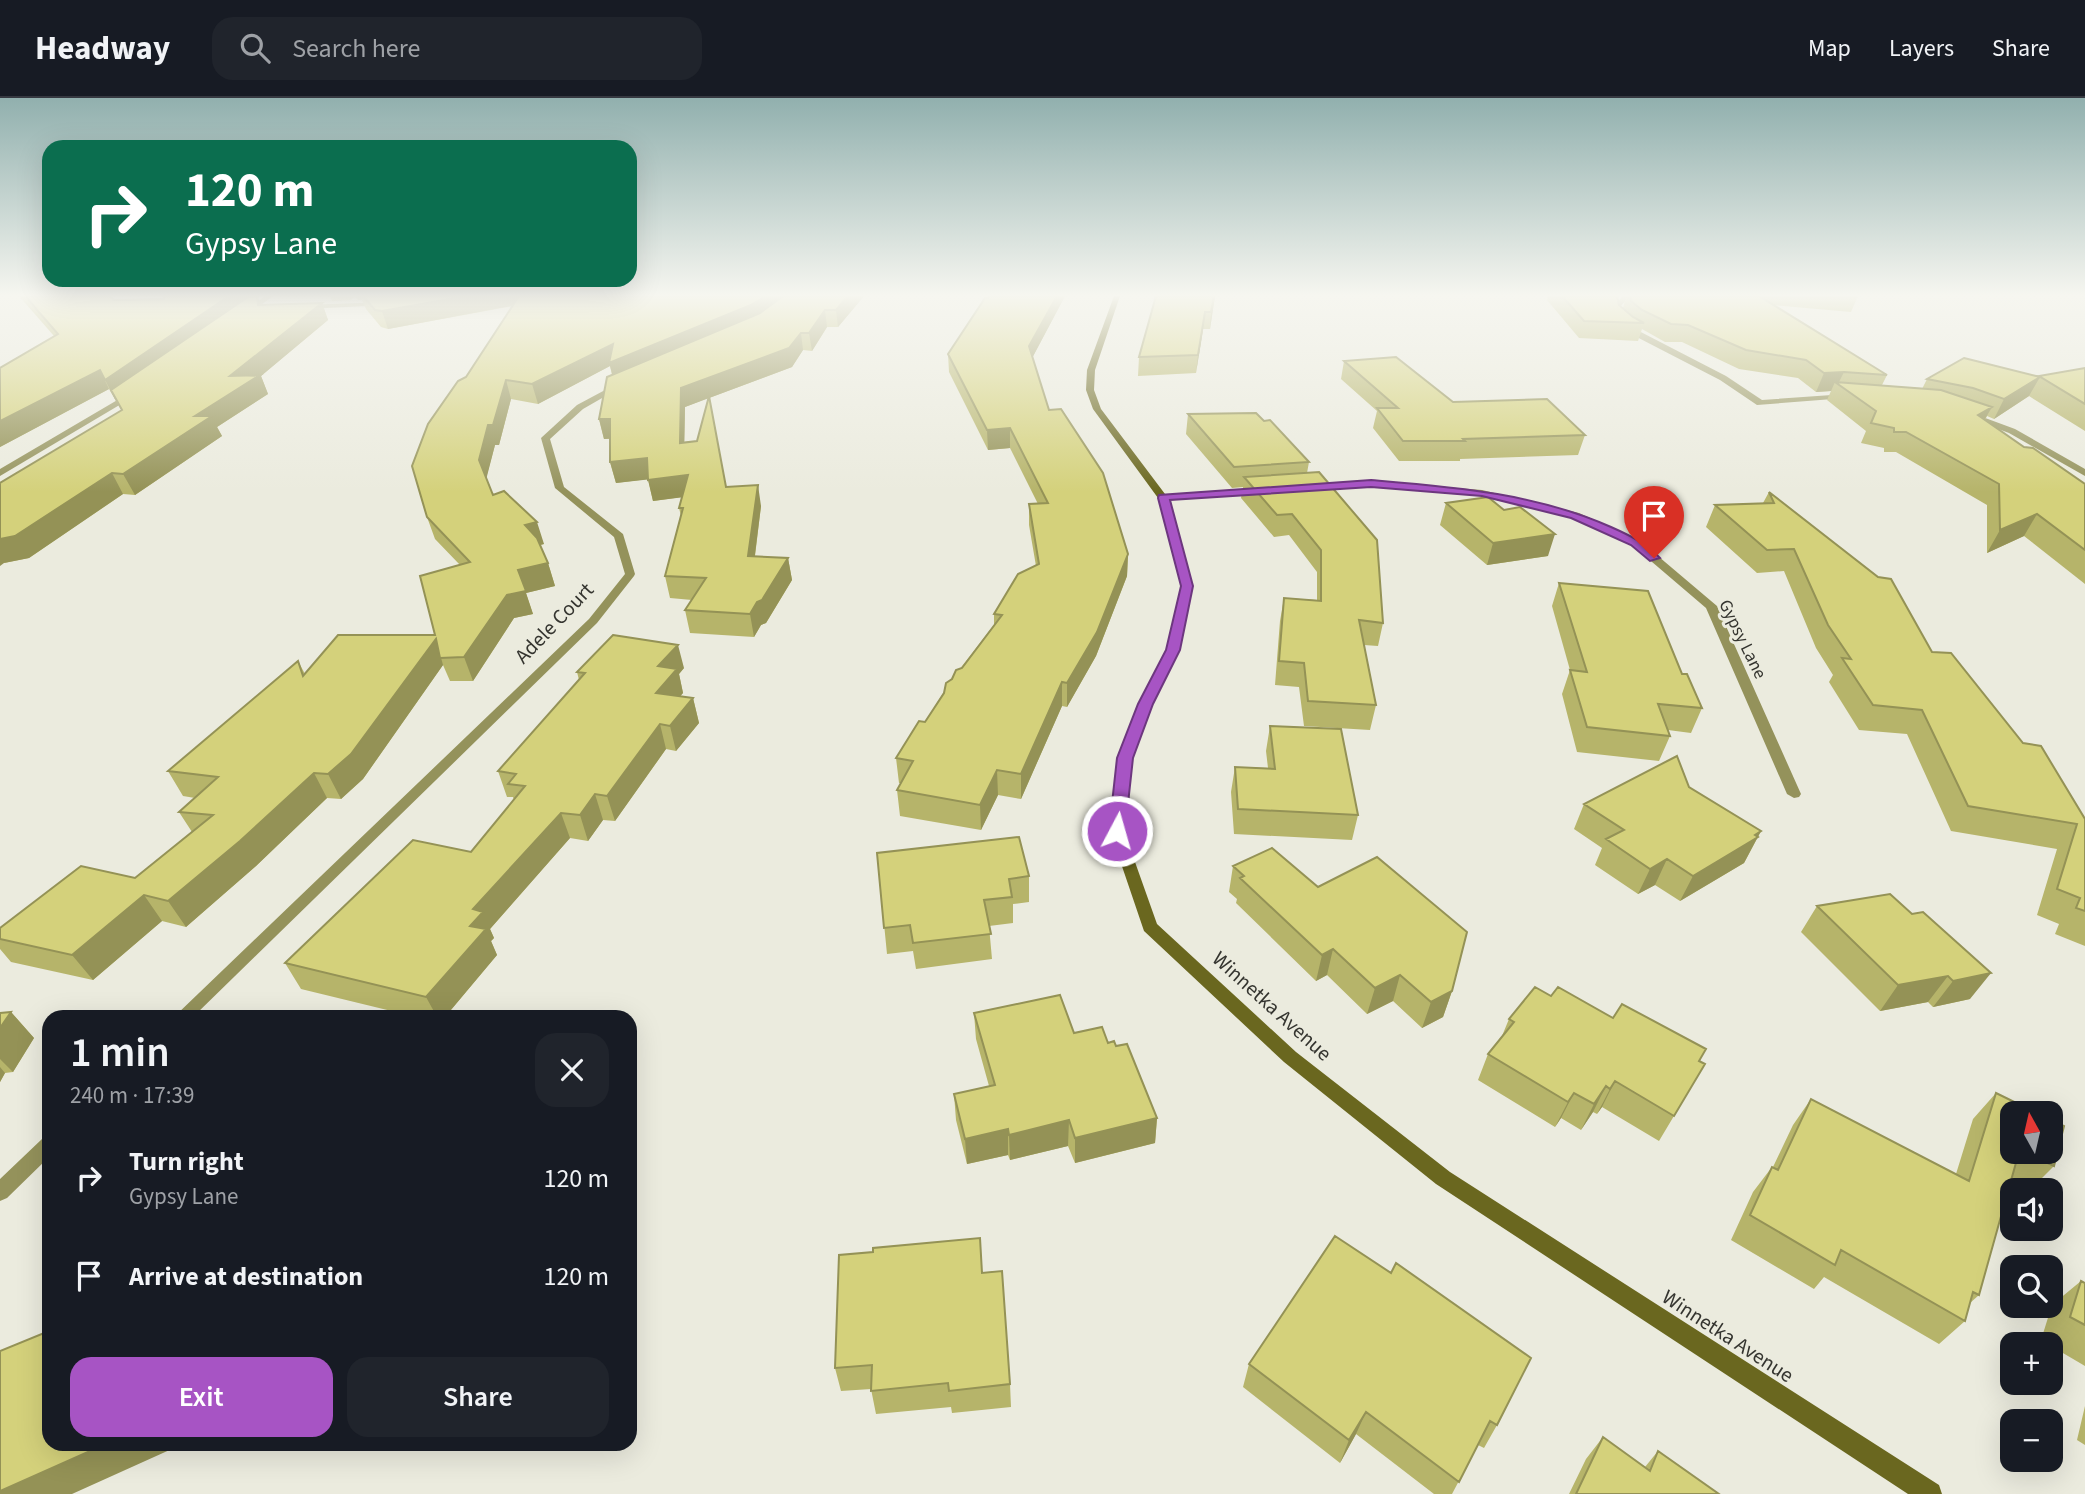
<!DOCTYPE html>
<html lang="en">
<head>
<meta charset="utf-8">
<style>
	body { margin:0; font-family:"Source Sans 3",sans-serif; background:#20242c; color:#f1f3f6; height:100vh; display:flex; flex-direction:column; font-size:26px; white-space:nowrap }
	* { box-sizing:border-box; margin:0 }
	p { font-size:23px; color:#9ea1a6 }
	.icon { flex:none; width:38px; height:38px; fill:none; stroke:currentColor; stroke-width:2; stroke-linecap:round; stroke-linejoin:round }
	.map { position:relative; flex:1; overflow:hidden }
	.sheet { position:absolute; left:42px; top:912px; width:595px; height:441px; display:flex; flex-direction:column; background:#171b24; border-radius:21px; box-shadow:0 7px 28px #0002 }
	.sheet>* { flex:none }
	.banner { position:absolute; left:42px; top:42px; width:595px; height:147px; border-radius:21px; box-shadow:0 7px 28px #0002; background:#0b6e4f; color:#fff; overflow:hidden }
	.needle { width:46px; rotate:352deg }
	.fabs { position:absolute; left:2000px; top:1003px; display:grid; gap:14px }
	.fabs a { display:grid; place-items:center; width:63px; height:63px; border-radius:14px; background:#171b24; box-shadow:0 7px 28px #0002; font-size:35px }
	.pin { position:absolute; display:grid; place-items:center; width:60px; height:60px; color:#fff; margin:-72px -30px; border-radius:50% 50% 50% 0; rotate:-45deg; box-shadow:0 0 7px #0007 }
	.pin .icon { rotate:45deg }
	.me { position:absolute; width:77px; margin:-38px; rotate:6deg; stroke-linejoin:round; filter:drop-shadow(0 0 5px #0008) }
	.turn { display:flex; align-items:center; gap:24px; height:147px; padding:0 28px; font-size:32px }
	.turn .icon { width:91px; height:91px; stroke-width:2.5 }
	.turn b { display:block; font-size:49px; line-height:60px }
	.round { display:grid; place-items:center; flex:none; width:74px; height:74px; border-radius:21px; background:#20242c }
	.head { display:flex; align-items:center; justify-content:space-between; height:119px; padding:0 28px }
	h1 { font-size:42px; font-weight:600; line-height:52px }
	.primary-button { display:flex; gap:14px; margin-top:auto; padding:14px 28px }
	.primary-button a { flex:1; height:80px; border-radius:21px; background:#a754c4; color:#fff; font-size:28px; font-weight:600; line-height:80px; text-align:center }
	.primary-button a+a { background:#20242c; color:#f1f3f6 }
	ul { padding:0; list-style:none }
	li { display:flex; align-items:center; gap:21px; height:98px; padding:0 28px }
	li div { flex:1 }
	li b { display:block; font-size:26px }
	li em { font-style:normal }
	header { display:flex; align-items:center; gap:42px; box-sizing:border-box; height:98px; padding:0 35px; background:#171b24; border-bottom:2px solid #363941 }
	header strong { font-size:33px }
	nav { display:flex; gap:38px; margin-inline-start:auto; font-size:24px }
	.search { width:490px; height:63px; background:#20242c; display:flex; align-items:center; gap:18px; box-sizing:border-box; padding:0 24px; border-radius:21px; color:#9ea1a6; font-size:26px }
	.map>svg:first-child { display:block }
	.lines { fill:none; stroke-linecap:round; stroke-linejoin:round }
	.street { fill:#94925b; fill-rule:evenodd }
	.secondary { fill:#6a671f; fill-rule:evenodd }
	.wall { fill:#b6b46a; fill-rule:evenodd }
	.shaded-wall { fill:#949256 }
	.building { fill:#d4d17b; stroke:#949256; stroke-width:2 }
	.route { fill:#a754c4; stroke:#6d377f; stroke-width:2 }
	.labels { text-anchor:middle; stroke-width:6; stroke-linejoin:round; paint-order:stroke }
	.far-street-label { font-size:18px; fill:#353530; stroke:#ebebde }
	.street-label { font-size:21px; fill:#353530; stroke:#ebebde }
</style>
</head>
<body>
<header>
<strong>Headway</strong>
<div class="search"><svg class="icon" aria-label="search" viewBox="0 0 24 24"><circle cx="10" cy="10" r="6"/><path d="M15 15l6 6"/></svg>Search here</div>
<nav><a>Map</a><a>Layers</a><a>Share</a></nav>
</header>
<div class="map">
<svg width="2085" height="1396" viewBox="0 0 2085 1396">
	<rect width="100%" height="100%" fill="#ebebde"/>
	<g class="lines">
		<path class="street" d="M265 198H273L247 217H243V215Z
			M1623 198H1630L1620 209 1623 221 1635 231 1726 278 1762 302 1846 296 1850 298 1846 300 1757 307 1720 282 1629 235 1616 222 1613 209Z
			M384 204 386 207 306 211 303 209 306 207Z
			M620 284H623V288L583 311 550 341 564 389 623 436 635 476 634 478 597 525 193 919H174L589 521 625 476 614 439 555 390 541 340 577 307Z
			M131 294 138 296 0 378V371Z
			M1969 314 2015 331 2085 371V378L2009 335 1966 319 1965 317Z
			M1371 383 1482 392 1579 415 1639 442 1717 508 1801 696 1799 699 1794 700 1787 696 1706 510 1631 446 1572 419 1482 398 1371 389 1311 393 1306 390 1311 387Z
			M1260 390 1265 393 1263 395 1163 403 1158 400 1163 397Z
			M49 1039V1059L7 1100 0 1103V1081L42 1041Z"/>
		<path class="secondary" d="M1114 198H1120L1095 272 1094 292 1101 311 1168 400 1192 488 1179 552 1151 606 1132 660 1124 733 1157 826 1296 954 1450 1074 1939 1387 1942 1396H1908L1436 1086 1284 964 1144 833 1110 733 1118 660 1139 606 1167 552 1182 488 1158 400 1093 311 1086 292 1087 272Z"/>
	</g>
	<path class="wall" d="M19 198H109L114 202 164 201V198H260L258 200 260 207 322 205 328 222 261 278 268 296 217 329 222 338 135 397 123 396 29 460 4 465 122 313 109 291 0 349V270L54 238Z
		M330 198H781L780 201 783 198H864L838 229H827L812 253 803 252 792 269 709 300 726 389 761 408 755 458 788 460 792 482 766 525 761 527 754 539 690 535 685 512 692 502 670 500 665 478 681 418 679 410 682 399 653 403 648 381 616 385 610 364V341H604L599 321 612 277 610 268 538 306 511 301 499 347H495L486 380 493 397 544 446 540 447 548 465 555 488 526 495 533 516 514 520 473 583H450L443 567 363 681 341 701 327 700 256 768 186 829 162 823 93 882 11 864 0 851V830L135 780 192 734 179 714 195 700 183 698 168 673 298 563 305 576 435 537 460 467 435 441 427 419 466 279 513 208 388 231 381 229 366 211 362 202H358L355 199 351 202 332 203ZM708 300 697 343 684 344 685 309Z
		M989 198H1065L1032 260 1049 312 1128 456 1127 478 1096 558 1067 609 1062 608 1021 701 998 697 981 732 900 718 897 692 901 685H899L896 660 925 624 952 581 994 527V516L1036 468 1029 427V406H1038L1010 350 988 352 949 274 948 256Z
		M1156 198H1215L1210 231H1203L1196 275 1138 278 1139 259Z
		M1548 198H1619L1618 200 1619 207 1623 210 1626 198H1858L1851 214 1773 207 1887 277 1882 287 1922 291 1927 281 2038 279 2085 270V333L2029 298 1994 321 1987 318 1985 322 2024 349 2085 386V486L2024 438 1987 455V407L1896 354H1884V350L1861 345 1866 333 1827 302 1831 293 1816 294 1798 280 1739 271 1682 244H1665L1642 231 1638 243 1579 240 1547 202Z
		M1344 263 1453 304 1585 337 1578 357 1460 361V363H1399L1373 330 1377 313 1341 281Z
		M1188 316 1309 364 1307 375 1383 525 1378 548 1364 547 1376 607 1370 632 1304 628 1299 589 1275 587 1280 523 1284 500 1317 502V474L1289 437 1274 439 1241 400 1243 389 1232 390 1186 336Z
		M1769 394 1932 554 2085 721V848L2055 836 2059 826 2037 817 2057 751 1951 733 1907 636 1859 632 1829 584 1833 577 1816 550 1784 473 1757 475 1706 429 1715 407 1763 405Z
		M1446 405 1504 412 1548 458 1487 467 1440 427Z
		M1559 485 1682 576 1702 610 1691 635 1668 632 1670 638 1659 663 1577 654 1562 596 1570 572 1552 508Z
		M684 570 679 576 683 595 680 598 693 600 699 625 676 653 666 651 615 723 603 722 588 743 570 740 490 831 494 840 491 843 497 857 445 919H416L301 891 285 865 471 754 514 702 513 699H507L498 673 579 582 577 574Z
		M1270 628 1358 717 1352 742 1234 736 1231 694 1235 669 1268 670 1266 653Z
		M1689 689 1761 733 1744 765 1680 803 1655 787 1638 796 1595 767 1602 750 1574 731 1584 706Z
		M877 755 1029 778V804L1013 806V825L989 828 992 861 916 871 913 853 887 856Z
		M1233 768 1318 789 1452 893 1443 919 1422 930 1393 903 1367 916 1327 877 1316 883 1236 805 1237 801 1229 794Z
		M1890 796 1970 901 1933 909 1928 904 1880 913 1801 834 1817 808Z
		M1551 898 1613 920 1705 966 1659 1043 1602 1009 1597 1016 1593 1014 1581 1032 1561 1020 1555 1029 1478 982 1488 956 1502 938 1509 921Z
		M11 914 34 940 13 974 5 975 0 984V915Z
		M974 915 1074 935 1108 945 1116 948 1157 1020 1155 1045 1075 1065 1068 1048 1010 1062 1008 1057 967 1066 956 1022 954 996 989 988 976 941Z
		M1996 995 2012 1054H2051L2054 1068 2030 1092H2025L2010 1084 1979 1197 1970 1205 1965 1223 1939 1246 1824 1179 1814 1191 1731 1142 1753 1094 1772 1069H1773L1793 1027 1811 1001 1956 1076 1973 1021Z
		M1335 1138 1497 1327 1484 1350 1478 1347 1452 1396H1434L1356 1336 1340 1365 1243 1289 1249 1266Z
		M982 1175 1010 1286 1011 1309 952 1315 951 1309 876 1316 871 1291 841 1293 835 1270Z
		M2081 1183 2085 1185V1268L2051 1248V1246H2047L2041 1242 2052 1207Z
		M2085 1308V1347L2077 1342Z
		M1603 1339 1645 1369 1658 1353 1719 1396H1569L1586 1361Z"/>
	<path class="shaded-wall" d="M229 198H260L258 200 264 215 115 301 105 282Z
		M357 198H361L362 202H358Z
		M467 198H529L531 204 388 231 382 213Z
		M766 198H781L775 211 614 283 610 268 538 306 532 286 613 246Z
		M848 198H864L838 229 836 212Z
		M1057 198H1065L1029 266V248Z
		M1214 198H1215L1210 231 1211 214Z
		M322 205 328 222 261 278 268 296 217 329 222 338 135 397 123 376 195 318 230 278Z
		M825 212 827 229 812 253 809 235Z
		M1205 214 1203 231 1196 275 1198 257Z
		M801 235 803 252 792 269 685 309 684 365 680 345 681 290Z
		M100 272 109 291 0 349V323Z
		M1844 274 1838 286 1835 284 1831 293 1816 294 1824 275Z
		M2040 279 2029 298 1994 321 2004 301Z
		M506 282 511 301 499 347H495L486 382 479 362 488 327Z
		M1992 309 1981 328 1978 317Z
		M599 321H610L615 340 604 341Z
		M1010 330V350L988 352 987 332Z
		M647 360 652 381 616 385 610 364Z
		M112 375 123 396 29 460 4 465 0 468V441Z
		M688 377 692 398 653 403 648 382Z
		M758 387 761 408 752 480 748 458Z
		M2037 416 2024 438 1987 455 2000 432Z
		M537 424 544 446 532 449 525 427Z
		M1555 436 1548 458 1487 467 1493 445Z
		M1128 456 1127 478 1096 558 1067 609V585Z
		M788 460 792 482 766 525 761 527 754 539 750 516 757 504Z
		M548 465 555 488 526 495 533 516 514 520 473 583 464 559 518 472Z
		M436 541 443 567 363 681 341 701 328 676Z
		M678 547 684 570 679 576 683 595 662 619 656 595 658 568Z
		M1062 584V608L1021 701V676Z
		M693 600 699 625 676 653 670 628Z
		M660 626 666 651 615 723 607 698Z
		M997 672 998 697 981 732 980 707Z
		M314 675 327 700 256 768 186 829 168 803Z
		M595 696 603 722 588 743 580 717Z
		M561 715 570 740 490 831 494 840 491 843 497 857 445 919H437L426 899 470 828 473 811Z
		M1761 733 1744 765 1680 803 1693 778Z
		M1667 761 1655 787 1638 796 1650 771Z
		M144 797 162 823 93 882 72 857Z
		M1333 851 1327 877 1316 883 1322 857Z
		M1991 875 1970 901 1933 909 1953 883Z
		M1400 877 1393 903 1367 916 1375 890Z
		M1948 878 1928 904 1880 913 1898 887Z
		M1452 893 1443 919 1422 930 1431 904Z
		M11 914 34 940 13 974 0 961V930Z
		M0 969 5 975 0 984Z
		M1615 983 1602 1009 1597 1016 1610 991Z
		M1606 988 1593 1014 1581 1032 1594 1006Z
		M1574 995 1561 1020 1555 1029 1568 1004Z
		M1157 1020 1155 1045 1075 1065V1040Z
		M1069 1022 1068 1048 1010 1062 1009 1037Z
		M1008 1031V1057L967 1066 965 1041Z
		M1366 1314 1356 1336 1340 1365 1349 1342Z
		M106 1346H174V1350L72 1396H0V1393Z"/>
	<path class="building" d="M25 198H109L114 202 164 201V198H229L105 282 100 272 0 323V270L58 236Z
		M257 198 258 207 322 205 230 278 260 277 195 318H212L123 376 112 375 15 438 0 441V385L122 312 111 292 248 199Z
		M363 198H467L382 213 375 212Z
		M519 198H766L751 207 609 265 613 246 532 286 506 282 493 327H488L479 362 493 397 504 393 537 424 525 427 537 440 548 465 518 472 526 493 507 497 464 559 440 560 436 541 351 656 328 676 314 675 240 743 168 803 144 797 72 857 0 841V830L81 768 135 780 213 717 179 714 218 679 168 673 298 563 303 578 338 537H435L420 478 470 464 427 419 412 368 428 326 458 283 466 279Z
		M783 198H848L836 212H825L809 235H801L789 250 681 290 680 345 697 343 709 298 726 389 758 387 748 458 788 460 762 502 757 504 750 516 685 512 706 480 665 478 683 410H679L688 377 648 382 647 360 610 364V321H599L607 279 760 215Z
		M989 198H1057L1029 248 1049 312 1061 311 1103 375 1128 456 1097 534 1067 585 1062 584 1021 676 997 672 980 707 897 692 913 663 896 660 919 623 925 624 944 595 946 585 952 581 956 572 962 570 1002 517 994 516 1018 476 1039 466 1029 406 1048 405 1010 330 987 332 948 256 985 200H988Z
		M1156 198H1214L1211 214H1205L1198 257 1139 259Z
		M1562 198H1617L1619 207 1633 219 1644 225 1584 223Z
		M1630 198H1759L1887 277 1844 274 1824 275 1806 262 1746 252 1688 227 1671 226 1642 212 1631 203Z
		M1396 259 1453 304 1547 301 1585 337 1463 341 1465 343H1403L1377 310H1398L1344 263Z
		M1964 260 2040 279 2004 301 1973 290 1927 281Z
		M2085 270V306L2039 278Z
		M1835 284 1941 292 1992 309 1978 317 2024 349 2033 350 2085 386V452L2037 416 2000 432 1999 386 1906 334H1894V330L1871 325 1876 313Z
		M1256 315 1264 323 1270 322 1309 364 1234 369 1188 316Z
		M1319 374 1377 442 1383 525 1359 522 1376 607 1308 603 1304 565 1279 563 1284 500 1321 503V452L1292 416 1277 417 1244 379Z
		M1769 394 1878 479 1891 481 1932 554 1951 555 2023 645 2041 648 2085 721V813L2076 810 2080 800 2057 791 2077 726 1968 708 1922 612 1873 607 1842 560 1851 561 1828 527 1794 451 1767 452 1715 407 1774 405Z
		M1488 399 1504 412 1520 409 1555 436 1493 445 1446 405Z
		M1559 485 1648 493 1682 576H1687L1702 610 1658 606 1670 638 1587 629 1570 572 1587 574Z
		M613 537 678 547 658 568 677 571 656 595 693 600 670 628 660 626 607 698 595 696 580 717 561 715 473 811 483 814 470 828 486 831 426 899 285 865 413 742 471 754 525 688 508 686 516 676 498 673 585 575 577 574Z
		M1270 628 1341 631 1358 717 1238 711 1235 669 1275 671Z
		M1677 658 1689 689 1761 733 1755 737 1758 739 1693 778 1667 761 1650 771 1606 741 1624 732 1584 706Z
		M1019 739 1029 778 1009 781 1012 799 984 802 991 836 913 845 910 827 884 830 877 755Z
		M1272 750 1318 789 1377 759 1467 834 1452 893 1431 904 1400 877 1375 890 1333 851 1322 857 1240 780 1244 778 1233 768Z
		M1890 796 1912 816 1923 814 1991 875 1953 883 1948 878 1898 887 1817 808Z
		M1535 889 1551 898 1558 889 1613 920 1622 906 1706 951 1699 963 1705 966 1674 1018 1615 983 1610 991 1606 988 1594 1006 1574 995 1568 1004 1488 956 1514 924 1509 921Z
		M1060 897 1074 935 1102 929 1108 945 1114 943 1116 948 1127 946 1157 1020 1075 1040 1069 1022 1009 1037 1008 1031 965 1041 954 996 995 987 974 915Z
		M11 914 0 930V915Z
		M1996 995 2037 1015H2012V1054H2019L1979 1197 1973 1194 1965 1223 1841 1152 1835 1167 1750 1117 1772 1069 1778 1072 1811 1001 1969 1083Z
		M2051 1022 2064 1028 2054 1068 2024 1054H2051Z
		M1335 1138 1391 1175 1396 1165 1531 1260 1497 1327 1490 1323 1459 1384 1366 1314 1349 1342 1249 1266Z
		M980 1140 982 1175 1002 1173 1010 1286 949 1293 948 1285 871 1293 872 1267 835 1270 839 1157 873 1154V1150Z
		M2081 1183 2085 1185V1227L2070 1219Z
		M49 1233V1346H106L0 1393V1253Z
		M1603 1339 1650 1373 1658 1353 1719 1396H1576Z"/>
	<linearGradient id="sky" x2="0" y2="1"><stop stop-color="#91b0ae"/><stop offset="0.5" stop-color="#f6f6f0"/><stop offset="1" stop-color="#f6f6f0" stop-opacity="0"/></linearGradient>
	<rect width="2085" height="394" fill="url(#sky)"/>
	<path class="route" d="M1371 382C1453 389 1535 395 1611 429 1629 437 1646 445 1660 460L1650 463 1631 447 1571 420 1482 398 1371 389 1170 402 1193 488 1180 552 1153 606 1133 660 1125 733 1123 737H1111L1109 733 1117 660 1138 606 1166 552 1181 488 1158 400 1159 397Z"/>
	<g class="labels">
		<g class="far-street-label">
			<text transform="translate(1743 541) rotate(64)" y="6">Gypsy Lane</text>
		</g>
		<g class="street-label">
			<text transform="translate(554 525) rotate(-46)" y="7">Adele Court</text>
			<text transform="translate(1272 908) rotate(42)" y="7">Winnetka Avenue</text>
			<text transform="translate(1728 1238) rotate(33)" y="7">Winnetka Avenue</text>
		</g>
	</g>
</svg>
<div class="fabs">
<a><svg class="needle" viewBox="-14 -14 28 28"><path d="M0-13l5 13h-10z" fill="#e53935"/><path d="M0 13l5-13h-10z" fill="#9ea1a6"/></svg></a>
<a><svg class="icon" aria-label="sound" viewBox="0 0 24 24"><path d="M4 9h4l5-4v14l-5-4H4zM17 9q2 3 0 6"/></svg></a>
<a><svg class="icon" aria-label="search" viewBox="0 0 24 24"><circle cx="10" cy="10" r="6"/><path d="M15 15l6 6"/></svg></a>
<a>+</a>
<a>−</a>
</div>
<div class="pin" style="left:1654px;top:460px;background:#d93025"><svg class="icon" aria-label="arrive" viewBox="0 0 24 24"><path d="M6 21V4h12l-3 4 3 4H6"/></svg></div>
<svg class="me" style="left:1117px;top:733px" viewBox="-20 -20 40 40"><circle r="17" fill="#a754c4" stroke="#fff" stroke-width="3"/><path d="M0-11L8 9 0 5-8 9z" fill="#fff"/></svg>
<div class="banner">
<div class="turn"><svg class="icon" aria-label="right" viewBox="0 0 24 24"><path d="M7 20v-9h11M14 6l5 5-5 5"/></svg><div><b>120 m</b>Gypsy Lane</div></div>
</div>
<section class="sheet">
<div class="head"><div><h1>1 min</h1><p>240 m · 17:39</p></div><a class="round"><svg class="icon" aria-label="close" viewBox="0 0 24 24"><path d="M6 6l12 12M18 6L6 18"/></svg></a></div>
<ul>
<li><svg class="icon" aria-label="right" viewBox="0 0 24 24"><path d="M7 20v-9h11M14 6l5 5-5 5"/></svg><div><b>Turn right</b><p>Gypsy Lane</p></div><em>120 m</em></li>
<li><svg class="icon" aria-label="arrive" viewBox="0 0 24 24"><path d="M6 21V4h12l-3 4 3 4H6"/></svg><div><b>Arrive at destination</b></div><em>120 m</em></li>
</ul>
<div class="primary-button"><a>Exit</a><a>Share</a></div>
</section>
</div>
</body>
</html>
